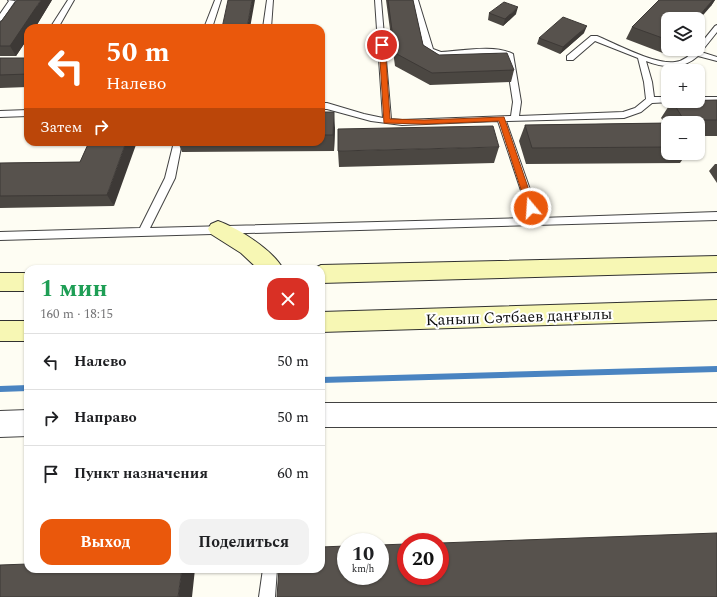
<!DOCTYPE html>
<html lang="ru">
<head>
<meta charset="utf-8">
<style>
	body { margin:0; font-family:Spectral,serif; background:#f2f2f2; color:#202124; height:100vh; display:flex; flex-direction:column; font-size:15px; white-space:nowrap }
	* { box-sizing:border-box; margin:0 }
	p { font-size:13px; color:#757577 }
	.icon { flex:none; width:22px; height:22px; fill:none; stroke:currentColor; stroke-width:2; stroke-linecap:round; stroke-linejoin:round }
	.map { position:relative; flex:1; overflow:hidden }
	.details { position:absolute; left:24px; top:265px; width:301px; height:308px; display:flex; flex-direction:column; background:#fff; border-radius:12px; box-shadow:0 1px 3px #0004 }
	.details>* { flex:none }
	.hud { position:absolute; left:24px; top:24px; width:301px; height:122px; border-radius:12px; box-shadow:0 1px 3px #0004; background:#ea580c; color:#fff; overflow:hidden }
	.controls { position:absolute; left:661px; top:12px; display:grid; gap:8px }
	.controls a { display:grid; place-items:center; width:44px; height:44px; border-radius:8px; background:#fff; box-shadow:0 1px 3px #0004; font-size:20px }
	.speed { position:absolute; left:337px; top:533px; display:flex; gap:8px; font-size:20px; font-weight:700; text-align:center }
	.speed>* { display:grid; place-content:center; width:52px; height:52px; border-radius:50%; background:#fff; box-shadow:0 1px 3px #0004; line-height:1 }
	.speed small { font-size:10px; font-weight:400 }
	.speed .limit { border:6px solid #d22; background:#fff; color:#111 }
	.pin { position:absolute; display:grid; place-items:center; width:34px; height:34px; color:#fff; margin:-17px; border:2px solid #fff; border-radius:50%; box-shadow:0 1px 4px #0007 }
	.me { position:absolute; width:44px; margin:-22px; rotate:342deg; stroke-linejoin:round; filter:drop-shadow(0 0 3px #0008) }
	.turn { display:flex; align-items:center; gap:14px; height:84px; padding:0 16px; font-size:18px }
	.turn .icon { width:52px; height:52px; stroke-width:2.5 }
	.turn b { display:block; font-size:28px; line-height:34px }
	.then { display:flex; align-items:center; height:38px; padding:0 16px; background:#0003; gap:8px; font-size:15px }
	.round { display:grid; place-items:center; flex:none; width:42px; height:42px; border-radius:12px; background:#f2f2f2 }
	.headline { display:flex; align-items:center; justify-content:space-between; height:68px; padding:0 16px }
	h1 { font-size:24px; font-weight:700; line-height:30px; color:#1e9e55 }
	.action { display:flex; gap:8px; margin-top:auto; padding:8px 16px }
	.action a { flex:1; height:46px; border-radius:12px; background:#ea580c; color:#fff; font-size:16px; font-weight:700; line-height:46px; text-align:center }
	.action a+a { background:#f2f2f2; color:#202124 }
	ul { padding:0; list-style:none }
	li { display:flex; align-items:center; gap:12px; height:56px; padding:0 16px; border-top:1px solid #e0e0e0 }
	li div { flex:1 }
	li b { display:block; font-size:15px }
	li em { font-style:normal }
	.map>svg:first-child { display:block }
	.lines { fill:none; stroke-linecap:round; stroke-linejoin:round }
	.stream { fill:#4a84c1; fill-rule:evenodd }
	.service-casing { stroke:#424242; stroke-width:2 }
	.minor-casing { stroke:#424242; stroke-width:2 }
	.secondary-casing { stroke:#313131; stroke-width:2 }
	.service { fill:#fff; fill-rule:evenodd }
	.minor { fill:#fff; fill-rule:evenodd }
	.secondary { fill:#f7f7b4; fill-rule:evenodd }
	.wall { fill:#4b4742 }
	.shaded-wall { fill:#3d3936 }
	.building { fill:#57524d; stroke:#3d3936 }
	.route { fill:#ea580c; stroke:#983908 }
	.labels { text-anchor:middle; stroke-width:4; stroke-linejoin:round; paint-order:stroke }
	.street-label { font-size:16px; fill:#0f0f0f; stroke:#fff }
</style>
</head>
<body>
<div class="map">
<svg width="717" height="597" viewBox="0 0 717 597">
	<rect width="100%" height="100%" fill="#fefdf3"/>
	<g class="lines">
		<path class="stream" d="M717 366V372L321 383V377Z
			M28 385V391L0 392V386Z"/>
		<g class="service-casing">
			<path id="service" d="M8 0 15 1 2 20 0 21V14L9 1Z
				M68 0H74L58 28H50Z
				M215 0H221L212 28H204Z
				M267 0H273L271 28H263Z
				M375 0H381L391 119 402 120 511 116 513 102 506 57 496 53 440 56 427 52 423 44 412 0H418L433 49 441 52C462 51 494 44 513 54L521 102 519 116 623 112 635 108 646 99 644 82 638 58 595 41 573 60H567V56L591 36H597C616 44 655 65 675 62 684 61 690 55 696 49H698V47L715 26 717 25V32L701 52 717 57V61L698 56C683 70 664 68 646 61L652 82 654 97H668V101L671 102 652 103 641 112 624 118 506 121 540 218 717 212V220L0 240V232L140 228 165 178 174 142H182L175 178 150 228 530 218 498 121 402 125 371 121 327 109H321V103H327L364 114 383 118Z
				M698 97H717V103L695 102 698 101Z
				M28 110V116L0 117V111Z
				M263 569H277L275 597H259Z"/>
		</g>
		<g class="minor-casing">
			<path id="minor" d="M321 403H717V427H321Z
				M28 410V436L0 437V411Z"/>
		</g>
		<g class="secondary-casing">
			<path id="secondary" d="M218 221C238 228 273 250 283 269H258L241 253 211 234 208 229 211 224Z
				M717 256V272L321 283V269H313L321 265Z
				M0 273H28V291H0Z
				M717 300V320L321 332V312Z
				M0 321H28V341H0Z"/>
		</g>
		<use href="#service" class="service"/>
		<use href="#minor" class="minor"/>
		<use href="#secondary" class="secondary"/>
	</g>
	<path class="wall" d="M52 0 35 28H28V38L16 56H0V23Z
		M386 0H413L423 45 439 55 514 70 511 82 430 85 395 66Z
		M659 0H715L711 6 668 19V49H673L668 55 626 39 632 27Z
		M489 13 516 14 503 26 488 20Z
		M584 33 560 54 537 44 539 38Z
		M0 58H28V87L0 88Z
		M717 100V136H698V123H668V153H687L680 163 526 164 519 141 525 125 665 123 661 118 672 101Z
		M321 112 335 128 334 151 182 152 178 142H321Z
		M89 142 114 206 0 208V163L80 162Z
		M499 147 494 163 339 167 338 151Z
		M715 164H717V183L709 171Z"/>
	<path class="shaded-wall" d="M41 0H52L35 28H28V38L16 56 10 46Z
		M252 0H255L250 28H247Z
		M713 0H715L711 6 698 21V19H696Z
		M518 7 516 14 503 26 505 19Z
		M587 26 584 33 560 54 563 47Z
		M671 49H673L668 55Z
		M334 112 335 128 334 151 333 135Z
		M126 142H137L114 206 107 195Z
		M182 569H195L192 597H178Z"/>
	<path class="building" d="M17 0H41L10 46H0V23Z
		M228 0H252L247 28H222Z
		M388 0H413L423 45 439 55 507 53 514 70 432 73 395 53Z
		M659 0H713L696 19H668V40L632 27Z
		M504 2 518 7 505 19 489 13Z
		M563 17 587 26 563 47 539 38Z
		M0 58H28V74L0 75Z
		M717 100V120H684L672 101Z
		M321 112H334L333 135H321Z
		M668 123V147L532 148 525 125Z
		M493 126 499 147 338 151V129Z
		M89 142H126L107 195 0 196V163L80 162Z
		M717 533V597H277L279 569H321V547L346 546V576H380V545L406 544V576H440V543Z
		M28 564V569H182L178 597H0V565Z"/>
	<path class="route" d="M379 44 385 45 390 119 424 120 504 117 535 208 534 210 531 211 527 208 499 121 424 124 384 123Z"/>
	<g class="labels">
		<g class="street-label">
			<text transform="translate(519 316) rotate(-2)" y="6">Қаныш Сәтбаев даңғылы</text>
		</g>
	</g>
</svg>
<div class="controls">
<a><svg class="icon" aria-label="layers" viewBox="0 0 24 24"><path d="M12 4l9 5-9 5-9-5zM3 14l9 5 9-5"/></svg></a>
<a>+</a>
<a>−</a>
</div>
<div class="speed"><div>10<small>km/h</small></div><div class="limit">20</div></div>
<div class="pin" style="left:382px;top:45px;background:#d93025"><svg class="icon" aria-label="arrive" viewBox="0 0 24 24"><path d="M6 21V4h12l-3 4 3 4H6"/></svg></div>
<svg class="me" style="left:531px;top:208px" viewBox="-20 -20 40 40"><circle r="17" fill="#ea580c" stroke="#fff" stroke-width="3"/><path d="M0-11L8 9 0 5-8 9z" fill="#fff"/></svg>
<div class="hud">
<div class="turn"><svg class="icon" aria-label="left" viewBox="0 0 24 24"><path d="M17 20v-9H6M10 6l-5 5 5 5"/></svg><div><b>50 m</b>Налево</div></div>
<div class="then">Затем<svg class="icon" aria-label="right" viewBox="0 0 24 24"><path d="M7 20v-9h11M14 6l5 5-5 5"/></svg></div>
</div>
<section class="details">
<div class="headline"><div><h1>1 мин</h1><p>160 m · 18:15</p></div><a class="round" style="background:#d93025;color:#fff"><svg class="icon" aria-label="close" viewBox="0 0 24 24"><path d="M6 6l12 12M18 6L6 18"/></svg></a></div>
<ul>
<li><svg class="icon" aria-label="left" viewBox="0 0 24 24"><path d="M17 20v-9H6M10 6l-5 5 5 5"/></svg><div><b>Налево</b></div><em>50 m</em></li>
<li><svg class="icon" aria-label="right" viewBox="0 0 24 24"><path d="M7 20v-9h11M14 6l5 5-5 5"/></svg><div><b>Направо</b></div><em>50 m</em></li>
<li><svg class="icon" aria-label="arrive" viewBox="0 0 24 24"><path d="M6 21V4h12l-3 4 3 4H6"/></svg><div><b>Пункт назначения</b></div><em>60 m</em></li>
</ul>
<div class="action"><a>Выход</a><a>Поделиться</a></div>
</section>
</div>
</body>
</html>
